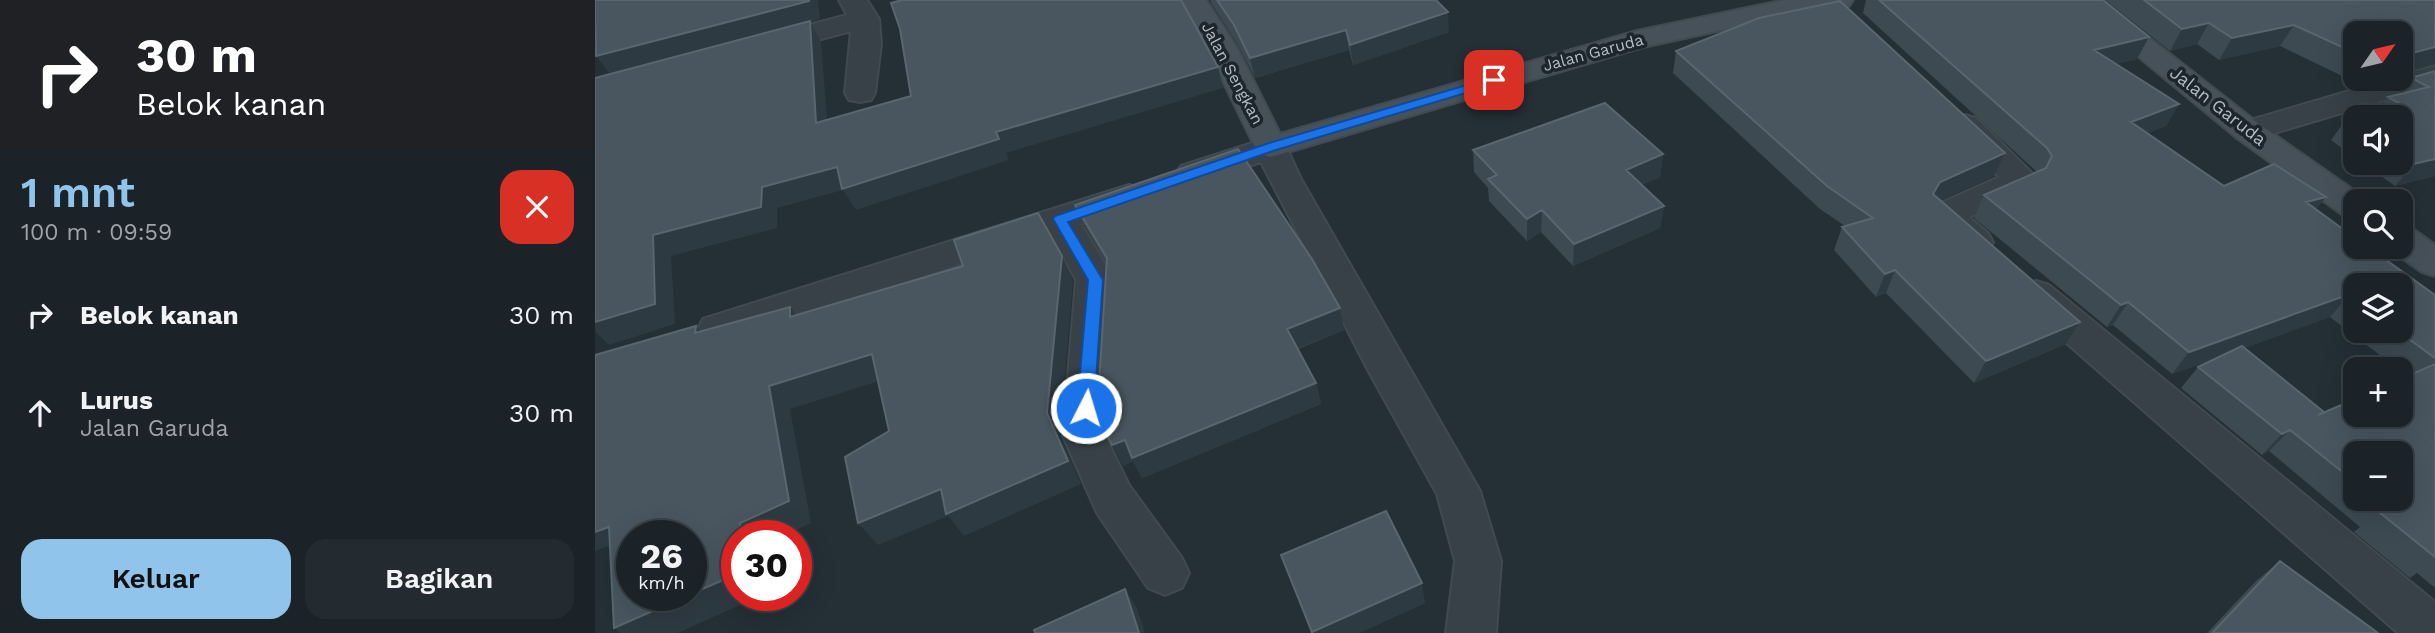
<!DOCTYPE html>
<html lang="id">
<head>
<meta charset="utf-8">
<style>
	body { margin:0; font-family:"Work Sans",sans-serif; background:#242b30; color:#f1f3f6; height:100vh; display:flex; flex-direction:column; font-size:26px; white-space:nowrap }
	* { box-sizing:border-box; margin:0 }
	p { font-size:23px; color:#a0a4a8 }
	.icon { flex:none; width:38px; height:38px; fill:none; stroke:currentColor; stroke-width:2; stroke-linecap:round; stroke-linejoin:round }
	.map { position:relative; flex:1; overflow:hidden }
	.side { display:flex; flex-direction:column; background:#1b2328; width:595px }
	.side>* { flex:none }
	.hud { background:#202124; color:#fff; overflow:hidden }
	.needle { width:46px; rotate:56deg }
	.fabs { position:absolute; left:1748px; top:21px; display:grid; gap:14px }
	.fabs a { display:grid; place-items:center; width:70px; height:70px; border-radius:14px; background:#1b2328; box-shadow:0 7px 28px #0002,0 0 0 2px #394045; font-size:35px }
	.speed { position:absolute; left:21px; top:520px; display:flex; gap:14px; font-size:35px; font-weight:700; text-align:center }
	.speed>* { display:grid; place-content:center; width:91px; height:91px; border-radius:50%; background:#1b2328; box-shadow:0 7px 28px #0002,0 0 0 2px #394045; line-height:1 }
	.speed small { font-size:18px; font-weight:400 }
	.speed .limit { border:10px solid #d22; background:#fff; color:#111 }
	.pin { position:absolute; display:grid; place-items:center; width:60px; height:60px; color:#fff; margin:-30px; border-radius:14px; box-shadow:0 4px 10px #0006 }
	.me { position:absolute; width:77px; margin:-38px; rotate:5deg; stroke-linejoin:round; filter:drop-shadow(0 0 5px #0008) }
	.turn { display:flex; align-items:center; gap:24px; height:147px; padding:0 21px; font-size:32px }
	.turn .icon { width:91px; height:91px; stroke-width:2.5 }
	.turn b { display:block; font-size:49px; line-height:60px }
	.round { display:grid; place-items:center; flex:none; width:74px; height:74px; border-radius:21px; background:#242b30 }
	.head { display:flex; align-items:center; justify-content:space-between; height:119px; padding:0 21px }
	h1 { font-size:42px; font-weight:600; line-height:52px; color:#90c4ea }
	.cta { display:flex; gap:14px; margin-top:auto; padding:14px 21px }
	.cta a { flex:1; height:80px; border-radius:21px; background:#90c4ea; color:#111; font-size:28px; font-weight:600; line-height:80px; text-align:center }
	.cta a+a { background:#242b30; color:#f1f3f6 }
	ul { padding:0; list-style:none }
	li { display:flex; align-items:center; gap:21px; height:98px; padding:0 21px }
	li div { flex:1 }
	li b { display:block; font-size:26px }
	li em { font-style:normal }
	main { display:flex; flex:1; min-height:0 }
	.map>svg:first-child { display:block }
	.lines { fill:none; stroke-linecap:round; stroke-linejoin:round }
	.street-casing { stroke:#404a50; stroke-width:4 }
	.secondary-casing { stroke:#404a50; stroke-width:4 }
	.street { fill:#374147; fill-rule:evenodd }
	.secondary { fill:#46515a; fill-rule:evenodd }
	.wall { fill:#3d4a52; fill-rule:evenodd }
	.shaded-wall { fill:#2e3a42 }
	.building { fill:#49565f; stroke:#5a666e; stroke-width:2 }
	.route { fill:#1a73e8; stroke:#114b97; stroke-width:2 }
	.labels { text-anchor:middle; stroke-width:7; stroke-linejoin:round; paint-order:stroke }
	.far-street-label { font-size:16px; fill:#b2bcc3; stroke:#1d262c }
	.street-label { font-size:18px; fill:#b2bcc3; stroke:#1d262c }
</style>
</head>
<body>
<main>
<section class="side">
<div class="hud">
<div class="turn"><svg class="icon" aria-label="right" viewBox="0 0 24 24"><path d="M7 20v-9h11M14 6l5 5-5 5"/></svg><div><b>30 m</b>Belok kanan</div></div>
</div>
<div class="head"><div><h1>1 mnt</h1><p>100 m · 09:59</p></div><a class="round" style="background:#d93025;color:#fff"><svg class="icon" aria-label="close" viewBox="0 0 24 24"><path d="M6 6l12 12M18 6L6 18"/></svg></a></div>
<ul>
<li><svg class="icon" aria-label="right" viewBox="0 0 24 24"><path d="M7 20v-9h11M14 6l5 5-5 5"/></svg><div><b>Belok kanan</b></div><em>30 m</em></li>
<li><svg class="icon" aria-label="ahead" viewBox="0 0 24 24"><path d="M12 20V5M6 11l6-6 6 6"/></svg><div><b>Lurus</b><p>Jalan Garuda</p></div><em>30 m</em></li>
</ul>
<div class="cta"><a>Keluar</a><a>Bagikan</a></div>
</section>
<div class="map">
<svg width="1840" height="633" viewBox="0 0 1840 633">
	<rect width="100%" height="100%" fill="#242f36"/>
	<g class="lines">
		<g class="street-casing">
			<path id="street" d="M244 0H272L284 19 286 44 280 93 276 100 265 102 254 100 250 93 256 31 171 54 161 51 156 45 161 39 252 15Z
				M1840 66V85L1653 141 1642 138 1637 131 1642 124 1795 79H1806V75Z
				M1370 115 1381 118 1444 180 1439 188 1374 217 1393 233 1398 242 1393 251C1368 258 1344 236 1331 215L1337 207 1404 177 1354 125 1359 118Z
				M676 137 688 140 706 179 885 491 906 561 901 633H851L860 561 842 494 773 370 666 162 598 185 586 182 581 174 586 166Z
				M534 185 546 188 551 196 546 204 486 224 519 280 510 436 534 485 587 558 594 573 587 588 570 595 553 588 502 513 468 436 481 280 456 234 122 344 108 339 103 329 108 319Z
				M1441 281 1454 285 1840 602V633H1803L1428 305 1422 295 1428 285Z"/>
		</g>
		<g class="secondary-casing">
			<path id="secondary" d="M583 0H611L641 46 685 134 1042 31 1190 0H1258L1254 6 1210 12 1048 47 676 157 664 154 660 147 611 46Z
				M1475 0H1506L1664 124 1774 201H1760V219L1748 215 1642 138Z
				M1806 227 1819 230 1840 245V276L1827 272 1793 248 1806 247Z"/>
		</g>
		<use href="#street" class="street"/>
		<use href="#secondary" class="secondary"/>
	</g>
	<path class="wall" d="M615 0H841L854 32 758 65 754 50 660 78 643 45 616 3Z
		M1271 0H1508L1542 59 1521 64 1584 104 1571 126 1552 133 1629 186 1731 197 1721 209 1840 295V588L1822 573 1815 578 1759 532 1765 527 1674 451 1667 455 1586 388 1603 367 1622 358 1577 374 1518 325 1512 327 1379 218 1389 195 1442 172 1268 13ZM1760 285 1806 331H1760ZM1735 317 1803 369H1806V371L1812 376 1728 413 1649 348ZM1760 453 1806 499H1760Z
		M1510 0H1840L1760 33V79H1788L1766 85 1685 46 1624 60 1602 44 1575 51Z
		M1081 51 1410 153 1399 176 1346 200 1485 322 1471 344 1379 383 1291 293 1281 297 1239 250 1247 227 1250 226 1225 209 1078 73Z
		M1840 71V176L1800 186 1767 163H1806V117H1760V158L1736 140 1752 118 1783 110 1793 97 1803 95 1816 78Z
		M878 150 1068 154 1065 177 1046 185 1069 206 1065 228 978 266 946 232 932 241 894 201 893 188 879 172Z
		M480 205 749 330 703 349 721 383 726 404 547 478 538 461 528 466 512 264 490 226Z
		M686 555 830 603 764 633H716Z
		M1685 561 1783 633H1612L1661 581Z"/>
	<path class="shaded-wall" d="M214 0H223L225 19 215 22 226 42 234 144 16 75 1 56Z
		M853 12 854 32 758 65 755 45Z
		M1614 23 1602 44 1575 51 1587 29Z
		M1699 25 1685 46 1624 60 1637 38Z
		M751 30 754 50 660 78 655 58Z
		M1554 37 1542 59 1488 72 1499 50Z
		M1840 47V64L1806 74V56Z
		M623 67 628 88 411 153 414 160 261 210 248 190 182 208V228L76 256 80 324 14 345 0 331V322L58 235 167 187 242 167 401 132Z
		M1771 79H1788L1766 85Z
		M1584 104 1571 126 1524 145 1536 122Z
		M1410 153 1399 176 1336 205 1338 194 1345 182Z
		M1068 154 1065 177 1028 192 1031 170Z
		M1840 159V176L1800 186 1819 164Z
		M1731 197 1713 219 1711 202Z
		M1069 206 1065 228 978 266 979 244Z
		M947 210 946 232 932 241V219Z
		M467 256 478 281 465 436 486 484 369 536 353 516 283 545 263 523 452 413Z
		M1300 270 1291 293 1281 297 1290 274Z
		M1755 294 1735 317 1577 374 1594 352Z
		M1533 302 1518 325 1512 327 1526 305Z
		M195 307 214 331 195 317Z
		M745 308 749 330 698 350 692 329Z
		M1485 322 1471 344 1379 383 1391 361Z
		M101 326 123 349 100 333Z
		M277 354 294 378 195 409 216 523 189 536H147L145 523 174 386Z
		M721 383 726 404 547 478 538 461 528 466 517 445 530 440Z
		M1695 430 1674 451 1667 455 1687 434Z
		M0 522 14 527V546L0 551Z
		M142 574V595H167L83 633H26L19 628Z
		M827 583 830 603 764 633H717Z
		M530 589 542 608 550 633H544Z"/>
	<path class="building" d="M0 0H214V1L1 56Z
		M307 0H586L623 67 401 132 404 139 247 189 242 167 167 187 166 207 58 235 60 304 0 322V78L215 21 221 123 316 96 305 29 296 3Z
		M622 0H841L853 12 755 45 751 30 655 58 639 25Z
		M1284 0H1508L1554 37 1499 50 1584 104 1536 122 1629 186 1679 164 1731 197 1711 202 1760 238V247H1773L1840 295V358L1803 331H1806V285H1760V299L1755 294 1594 352 1533 302 1526 305 1389 195 1451 168 1457 156 1452 148Z
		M1549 0H1840V47L1806 56V33H1760V53L1699 25 1637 38 1614 23 1587 29Z
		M1245 1 1410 153 1345 182 1338 194 1485 322 1391 361 1300 270 1290 274 1247 227 1278 218 1232 186 1081 51 1164 18Z
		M1840 71V159L1819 164 1806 155V117H1760V123L1752 118 1805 104 1793 97 1834 87 1816 78Z
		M1010 103 1068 154 1031 170 1069 206 979 244 947 210 932 219 893 179 902 175 878 150Z
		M643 149 717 259 745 308 692 329 721 383 537 458 530 440 517 445 502 415 512 258 480 205Z
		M443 213 467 256 452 413 473 461 351 514 346 489 263 523 250 457 294 431 277 354 174 386 194 501 145 523 147 536H142V574L96 594V536H37V595H94L19 628 14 527 0 532V355L101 326 100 333 195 307V317L368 266 359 240Z
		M1647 346 1729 412 1723 415 1760 399V415H1806V379L1840 364V557L1784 512 1791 507 1781 499H1806V453H1760V482L1695 430 1687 434 1603 367Z
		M791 511 827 583 717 632 686 555Z
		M1685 561 1783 633H1617Z
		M530 589 544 633H440L439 630Z"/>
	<path class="route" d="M899 77 906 80 904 83 681 150 473 222 508 280 499 408 497 413H485L482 408 493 280 458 219 460 216 671 144Z"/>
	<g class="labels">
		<g class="far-street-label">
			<text transform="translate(998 52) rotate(-15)" y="6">Jalan Garuda</text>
			<text transform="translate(638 73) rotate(62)" y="6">Jalan Sengkan</text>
		</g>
		<g class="street-label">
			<text transform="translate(1623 106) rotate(38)" y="6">Jalan Garuda</text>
		</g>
	</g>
</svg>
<div class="fabs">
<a><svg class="needle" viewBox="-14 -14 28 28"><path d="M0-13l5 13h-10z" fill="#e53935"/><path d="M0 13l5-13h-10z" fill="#a0a4a8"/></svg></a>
<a><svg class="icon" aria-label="sound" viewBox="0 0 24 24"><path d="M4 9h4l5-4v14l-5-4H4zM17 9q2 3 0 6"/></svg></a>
<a><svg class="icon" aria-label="search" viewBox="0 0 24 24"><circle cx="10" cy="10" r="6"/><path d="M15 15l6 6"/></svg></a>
<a><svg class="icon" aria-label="layers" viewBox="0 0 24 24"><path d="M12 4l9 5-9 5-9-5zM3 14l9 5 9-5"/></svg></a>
<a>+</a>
<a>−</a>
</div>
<div class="speed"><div>26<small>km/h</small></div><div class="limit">30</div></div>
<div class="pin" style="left:899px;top:80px;background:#d93025"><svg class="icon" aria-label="arrive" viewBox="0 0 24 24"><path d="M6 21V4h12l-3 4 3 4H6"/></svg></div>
<svg class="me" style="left:491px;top:408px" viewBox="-20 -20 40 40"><circle r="17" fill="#1a73e8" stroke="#fff" stroke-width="3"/><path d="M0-11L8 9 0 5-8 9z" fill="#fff"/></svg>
</div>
</main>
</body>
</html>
